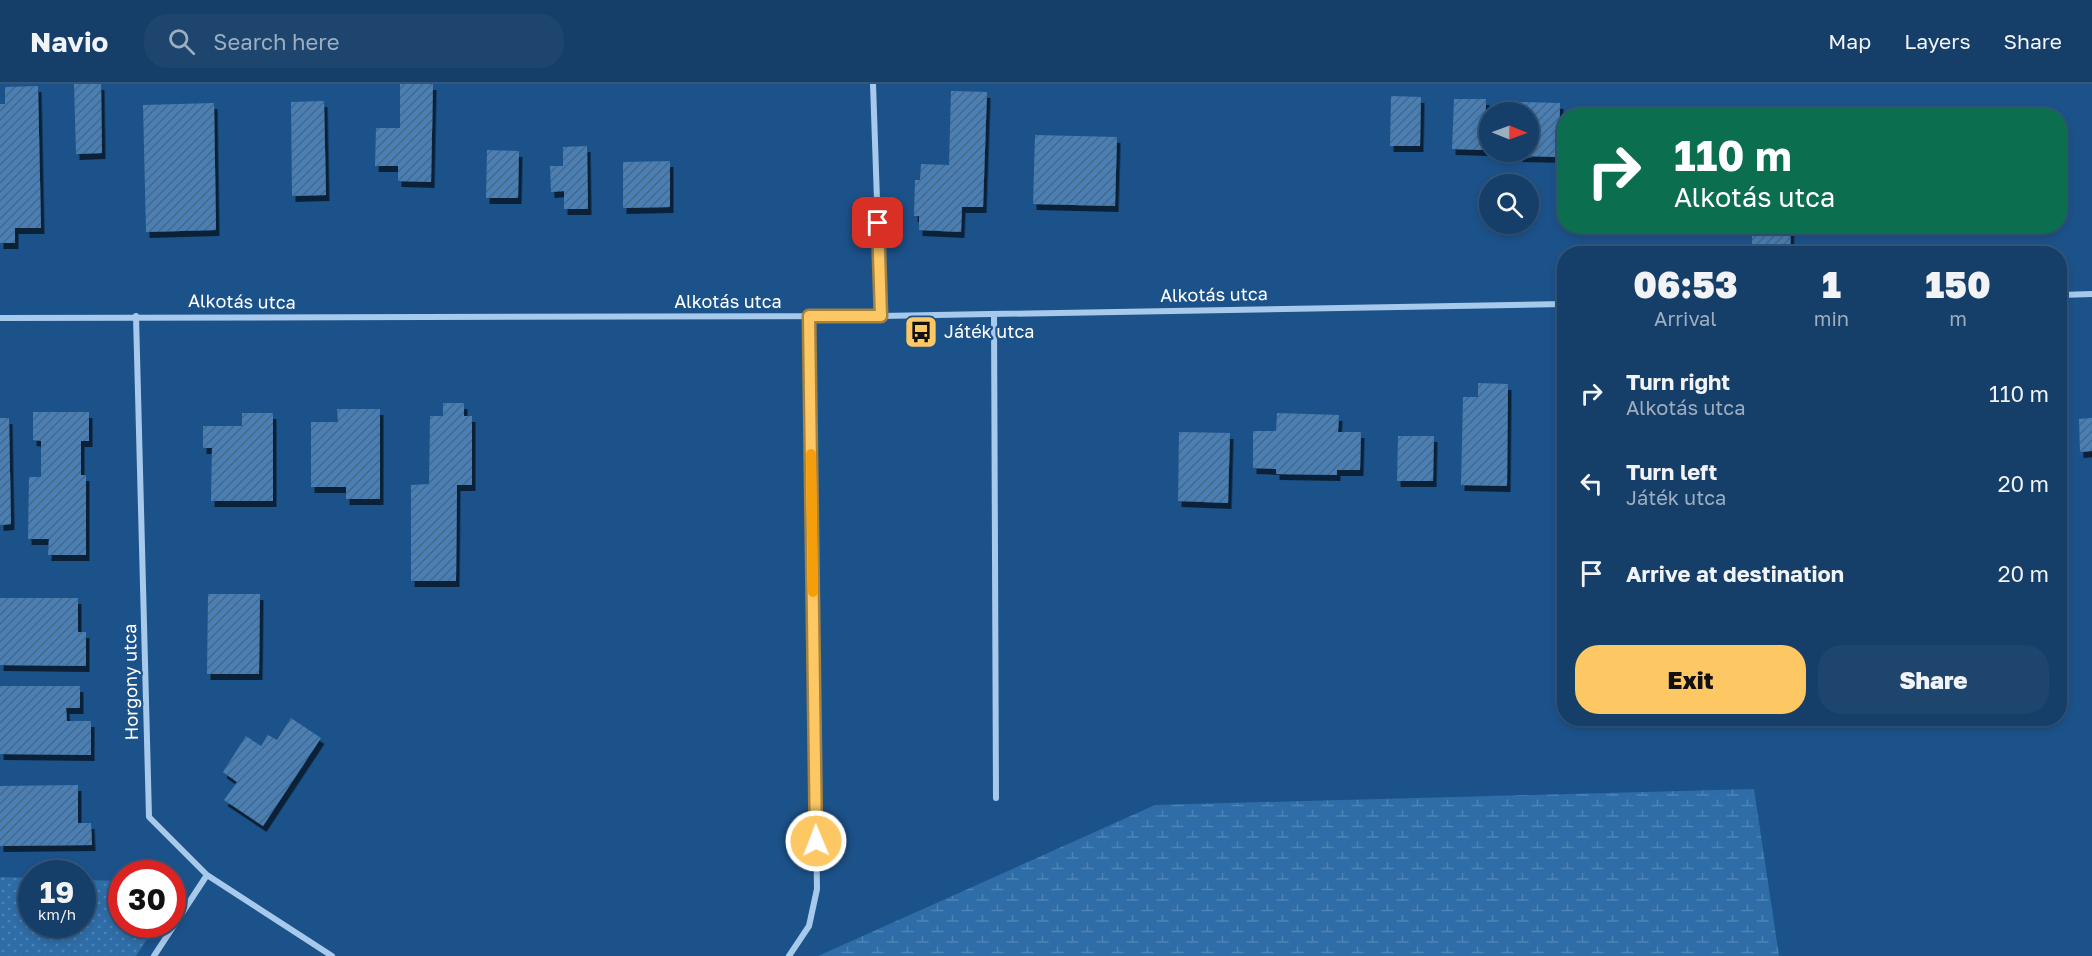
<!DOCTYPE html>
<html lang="en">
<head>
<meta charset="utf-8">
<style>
	body { margin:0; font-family:"Golos Text",sans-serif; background:#1e456e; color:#f1f3f6; height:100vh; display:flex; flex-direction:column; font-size:22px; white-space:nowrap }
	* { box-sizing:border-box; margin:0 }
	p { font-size:20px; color:#9daec0 }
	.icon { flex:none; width:33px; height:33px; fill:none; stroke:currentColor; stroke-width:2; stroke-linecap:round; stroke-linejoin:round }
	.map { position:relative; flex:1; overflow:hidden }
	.side { position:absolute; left:1557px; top:162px; width:510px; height:480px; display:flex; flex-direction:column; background:#153e68; border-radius:24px; box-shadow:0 3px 9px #0003,0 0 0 2px #34577c }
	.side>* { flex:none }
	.guide { position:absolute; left:1557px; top:24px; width:510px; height:126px; border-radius:24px; box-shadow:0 3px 9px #0003,0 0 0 2px #34577c; background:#0b6e4f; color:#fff; overflow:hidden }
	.needle { width:39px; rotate:91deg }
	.tools { position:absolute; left:1479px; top:18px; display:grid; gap:12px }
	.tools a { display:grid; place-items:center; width:60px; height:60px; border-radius:50%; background:#153e68; box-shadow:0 3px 9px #0003,0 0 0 2px #34577c; font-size:30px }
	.speed { position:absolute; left:18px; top:776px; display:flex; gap:12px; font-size:30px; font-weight:700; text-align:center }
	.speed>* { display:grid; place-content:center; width:78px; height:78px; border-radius:50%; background:#153e68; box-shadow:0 3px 9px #0003,0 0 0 2px #34577c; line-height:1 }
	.speed small { font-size:15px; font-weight:400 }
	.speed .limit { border:9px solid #d22; background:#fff; color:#111 }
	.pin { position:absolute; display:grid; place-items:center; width:51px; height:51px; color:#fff; margin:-26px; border-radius:12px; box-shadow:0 3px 9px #0006 }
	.me { position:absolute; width:66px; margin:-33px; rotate:359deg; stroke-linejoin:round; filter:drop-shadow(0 0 4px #0008) }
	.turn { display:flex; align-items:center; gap:21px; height:126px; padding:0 18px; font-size:27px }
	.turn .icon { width:78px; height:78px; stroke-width:2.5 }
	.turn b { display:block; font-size:42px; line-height:51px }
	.eta { display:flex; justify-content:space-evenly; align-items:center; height:102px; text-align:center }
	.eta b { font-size:36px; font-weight:800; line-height:42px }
	.cta { display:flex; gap:12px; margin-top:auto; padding:12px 18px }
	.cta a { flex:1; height:69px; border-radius:24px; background:#fdc864; color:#111; font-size:24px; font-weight:800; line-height:69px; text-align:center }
	.cta a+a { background:#1e456e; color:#f1f3f6 }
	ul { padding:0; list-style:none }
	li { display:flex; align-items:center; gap:18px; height:90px; padding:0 18px }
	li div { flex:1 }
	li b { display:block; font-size:22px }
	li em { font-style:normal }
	header { display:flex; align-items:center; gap:36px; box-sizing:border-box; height:84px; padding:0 30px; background:#153e68; border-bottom:2px solid #34577c }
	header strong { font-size:28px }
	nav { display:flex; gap:33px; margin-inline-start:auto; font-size:21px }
	.search { width:420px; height:54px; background:#1e456e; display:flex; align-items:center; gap:15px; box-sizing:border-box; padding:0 21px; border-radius:24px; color:#9daec0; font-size:22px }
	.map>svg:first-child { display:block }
	.wetland { fill:url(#wetland-marsh) }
	.park { fill:url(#park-dots) }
	.building { fill:url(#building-hatch); filter:url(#shadow) }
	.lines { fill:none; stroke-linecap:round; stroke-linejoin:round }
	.minor { stroke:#a7caec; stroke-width:6 }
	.route-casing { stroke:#a48241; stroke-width:15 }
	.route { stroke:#fdc864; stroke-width:10 }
	.slow { stroke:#f59e0b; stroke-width:10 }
	.labels { text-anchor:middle; stroke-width:4.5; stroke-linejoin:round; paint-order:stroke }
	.street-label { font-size:18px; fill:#fff; stroke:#1c528a }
	.poi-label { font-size:18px; fill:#fff; stroke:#1c528a; text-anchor:start }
</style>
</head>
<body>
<header>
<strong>Navio</strong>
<div class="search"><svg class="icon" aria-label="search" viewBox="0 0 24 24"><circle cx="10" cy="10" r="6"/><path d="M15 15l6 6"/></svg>Search here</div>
<nav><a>Map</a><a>Layers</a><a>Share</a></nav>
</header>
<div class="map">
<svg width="2092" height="872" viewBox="0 0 2092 872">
	<defs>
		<pattern id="wetland-marsh" width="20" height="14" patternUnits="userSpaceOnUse" patternTransform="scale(1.5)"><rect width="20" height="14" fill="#2f6da8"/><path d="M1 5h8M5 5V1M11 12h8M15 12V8" fill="none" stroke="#4e83b5"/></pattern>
		<pattern id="park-dots" width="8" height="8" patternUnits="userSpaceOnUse" patternTransform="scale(1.5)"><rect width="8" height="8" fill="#2f6da8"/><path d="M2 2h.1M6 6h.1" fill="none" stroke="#4e83b5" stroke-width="1.8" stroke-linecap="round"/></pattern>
		<pattern id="building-hatch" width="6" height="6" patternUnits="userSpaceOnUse" patternTransform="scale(1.5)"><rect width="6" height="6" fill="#497fb4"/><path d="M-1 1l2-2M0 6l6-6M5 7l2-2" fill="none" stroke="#4a6885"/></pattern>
		<filter id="shadow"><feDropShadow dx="3.5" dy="6" stdDeviation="0" flood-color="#0009"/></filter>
	</defs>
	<rect width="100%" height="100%" fill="#1c528a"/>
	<path class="wetland" d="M1754 705 1779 872H818L1155 721Z"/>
	<path class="park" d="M0 793 31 794 32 840H82L83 796 121 797 122 840H157L136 872H0Z"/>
	<path class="building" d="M74 0H101L102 69 76 70Z
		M400 0H433L431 98 398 97V82H375L376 44H400Z
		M38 2 41 144H15V159H0V20H5V3Z
		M951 7 987 8 983 123H962L961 148 919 146V132H914L915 96H920L921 80 949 81Z
		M1391 12 1421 13 1420 62H1390Z
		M1454 15H1486L1485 66 1452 65Z
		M324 17 326 111 292 112 291 18Z
		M1520 18 1560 19 1559 73 1519 72V68H1528V28H1519Z
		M214 19 216 146 146 148 143 21Z
		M1035 51 1117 53 1115 122 1033 120Z
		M587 62 588 125H564V107L551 108 550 82H563V63Z
		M487 66 519 67 518 114H486Z
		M670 77V123L623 124V78Z
		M1752 142H1791L1790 170H1752Z
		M1478 299 1508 300 1507 402 1461 401 1463 313H1478Z
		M443 319H464V332H472V401H457L456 497H411V401L429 400 430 332H443Z
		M337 325H380V415H346V403H311V338H338Z
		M33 328H89V357H81V391H86V471H48L49 455H28L29 393H41V357L33 356Z
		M242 329H273V417H211L212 364H203V342H242Z
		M1277 329 1339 331 1338 348H1361L1360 386H1337V391L1276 390V385L1253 384V347H1276Z
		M0 334H9L11 440 0 441Z
		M2092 334V367L2080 368 2079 335Z
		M1179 348 1230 349 1228 419 1178 417Z
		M1398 352H1434L1433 397H1397Z
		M208 510H260L259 590H207Z
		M0 514H78V548H86V582L0 581Z
		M0 602H80V624H66L67 637H91V671L0 670Z
		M291 634 321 654 263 742 224 716 237 698 223 688 246 652 261 662 268 651 277 656Z
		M78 701V739H91L92 761 0 762V702Z"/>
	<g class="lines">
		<path class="minor" d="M873 0 881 232
			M2060 211 2092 210
			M994 230 996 714
			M136 232 149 733 207 791 332 872
			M0 234 881 232 1564 220
			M154 872 207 791
			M789 872 809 842 817 805 809 232"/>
	</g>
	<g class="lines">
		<g class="route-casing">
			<path id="route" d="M816 757 809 232H881L878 139"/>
		</g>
		<use href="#route" class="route"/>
		<path class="slow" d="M811 370 813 508"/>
	</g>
	<defs>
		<g id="bus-square" transform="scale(1.725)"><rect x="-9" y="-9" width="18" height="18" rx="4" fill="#fdc864" stroke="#1c528a"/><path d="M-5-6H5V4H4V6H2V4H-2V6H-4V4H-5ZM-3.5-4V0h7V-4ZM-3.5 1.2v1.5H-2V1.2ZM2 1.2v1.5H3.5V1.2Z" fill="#111"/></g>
	</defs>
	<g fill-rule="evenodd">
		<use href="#bus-square" x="921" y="248"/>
	</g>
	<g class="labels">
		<g class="street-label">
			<text transform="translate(1214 211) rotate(-1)" y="6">Alkotás utca</text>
			<text transform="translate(242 218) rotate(1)" y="6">Alkotás utca</text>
			<text x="728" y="224">Alkotás utca</text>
			<text transform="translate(131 598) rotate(-91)" y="6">Horgony utca</text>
		</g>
		<g class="poi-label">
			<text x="944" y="254">Játék utca</text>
		</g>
	</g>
</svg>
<div class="tools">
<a><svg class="needle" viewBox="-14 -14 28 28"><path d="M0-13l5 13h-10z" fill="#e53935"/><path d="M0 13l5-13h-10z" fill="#9daec0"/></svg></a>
<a><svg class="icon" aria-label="search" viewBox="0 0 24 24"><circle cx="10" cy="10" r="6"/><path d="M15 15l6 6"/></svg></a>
</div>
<div class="speed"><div>19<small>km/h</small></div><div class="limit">30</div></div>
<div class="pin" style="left:878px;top:139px;background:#d93025"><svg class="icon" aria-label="arrive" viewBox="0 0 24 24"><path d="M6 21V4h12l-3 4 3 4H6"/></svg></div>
<svg class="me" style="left:816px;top:757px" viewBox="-20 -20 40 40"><circle r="17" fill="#fdc864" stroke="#fff" stroke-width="3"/><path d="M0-11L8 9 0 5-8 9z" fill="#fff"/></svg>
<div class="guide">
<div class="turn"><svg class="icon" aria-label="right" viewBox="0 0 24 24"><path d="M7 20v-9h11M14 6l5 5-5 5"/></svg><div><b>110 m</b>Alkotás utca</div></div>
</div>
<section class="side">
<div class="eta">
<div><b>06:53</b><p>Arrival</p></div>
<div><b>1</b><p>min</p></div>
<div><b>150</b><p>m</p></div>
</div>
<ul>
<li><svg class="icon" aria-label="right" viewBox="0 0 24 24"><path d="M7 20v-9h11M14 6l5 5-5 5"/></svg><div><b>Turn right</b><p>Alkotás utca</p></div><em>110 m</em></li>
<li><svg class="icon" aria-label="left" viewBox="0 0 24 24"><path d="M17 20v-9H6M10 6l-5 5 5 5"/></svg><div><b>Turn left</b><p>Játék utca</p></div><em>20 m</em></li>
<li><svg class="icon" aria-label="arrive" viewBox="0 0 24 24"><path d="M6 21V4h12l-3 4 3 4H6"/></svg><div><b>Arrive at destination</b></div><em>20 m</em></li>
</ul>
<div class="cta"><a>Exit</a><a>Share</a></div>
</section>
</div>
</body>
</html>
